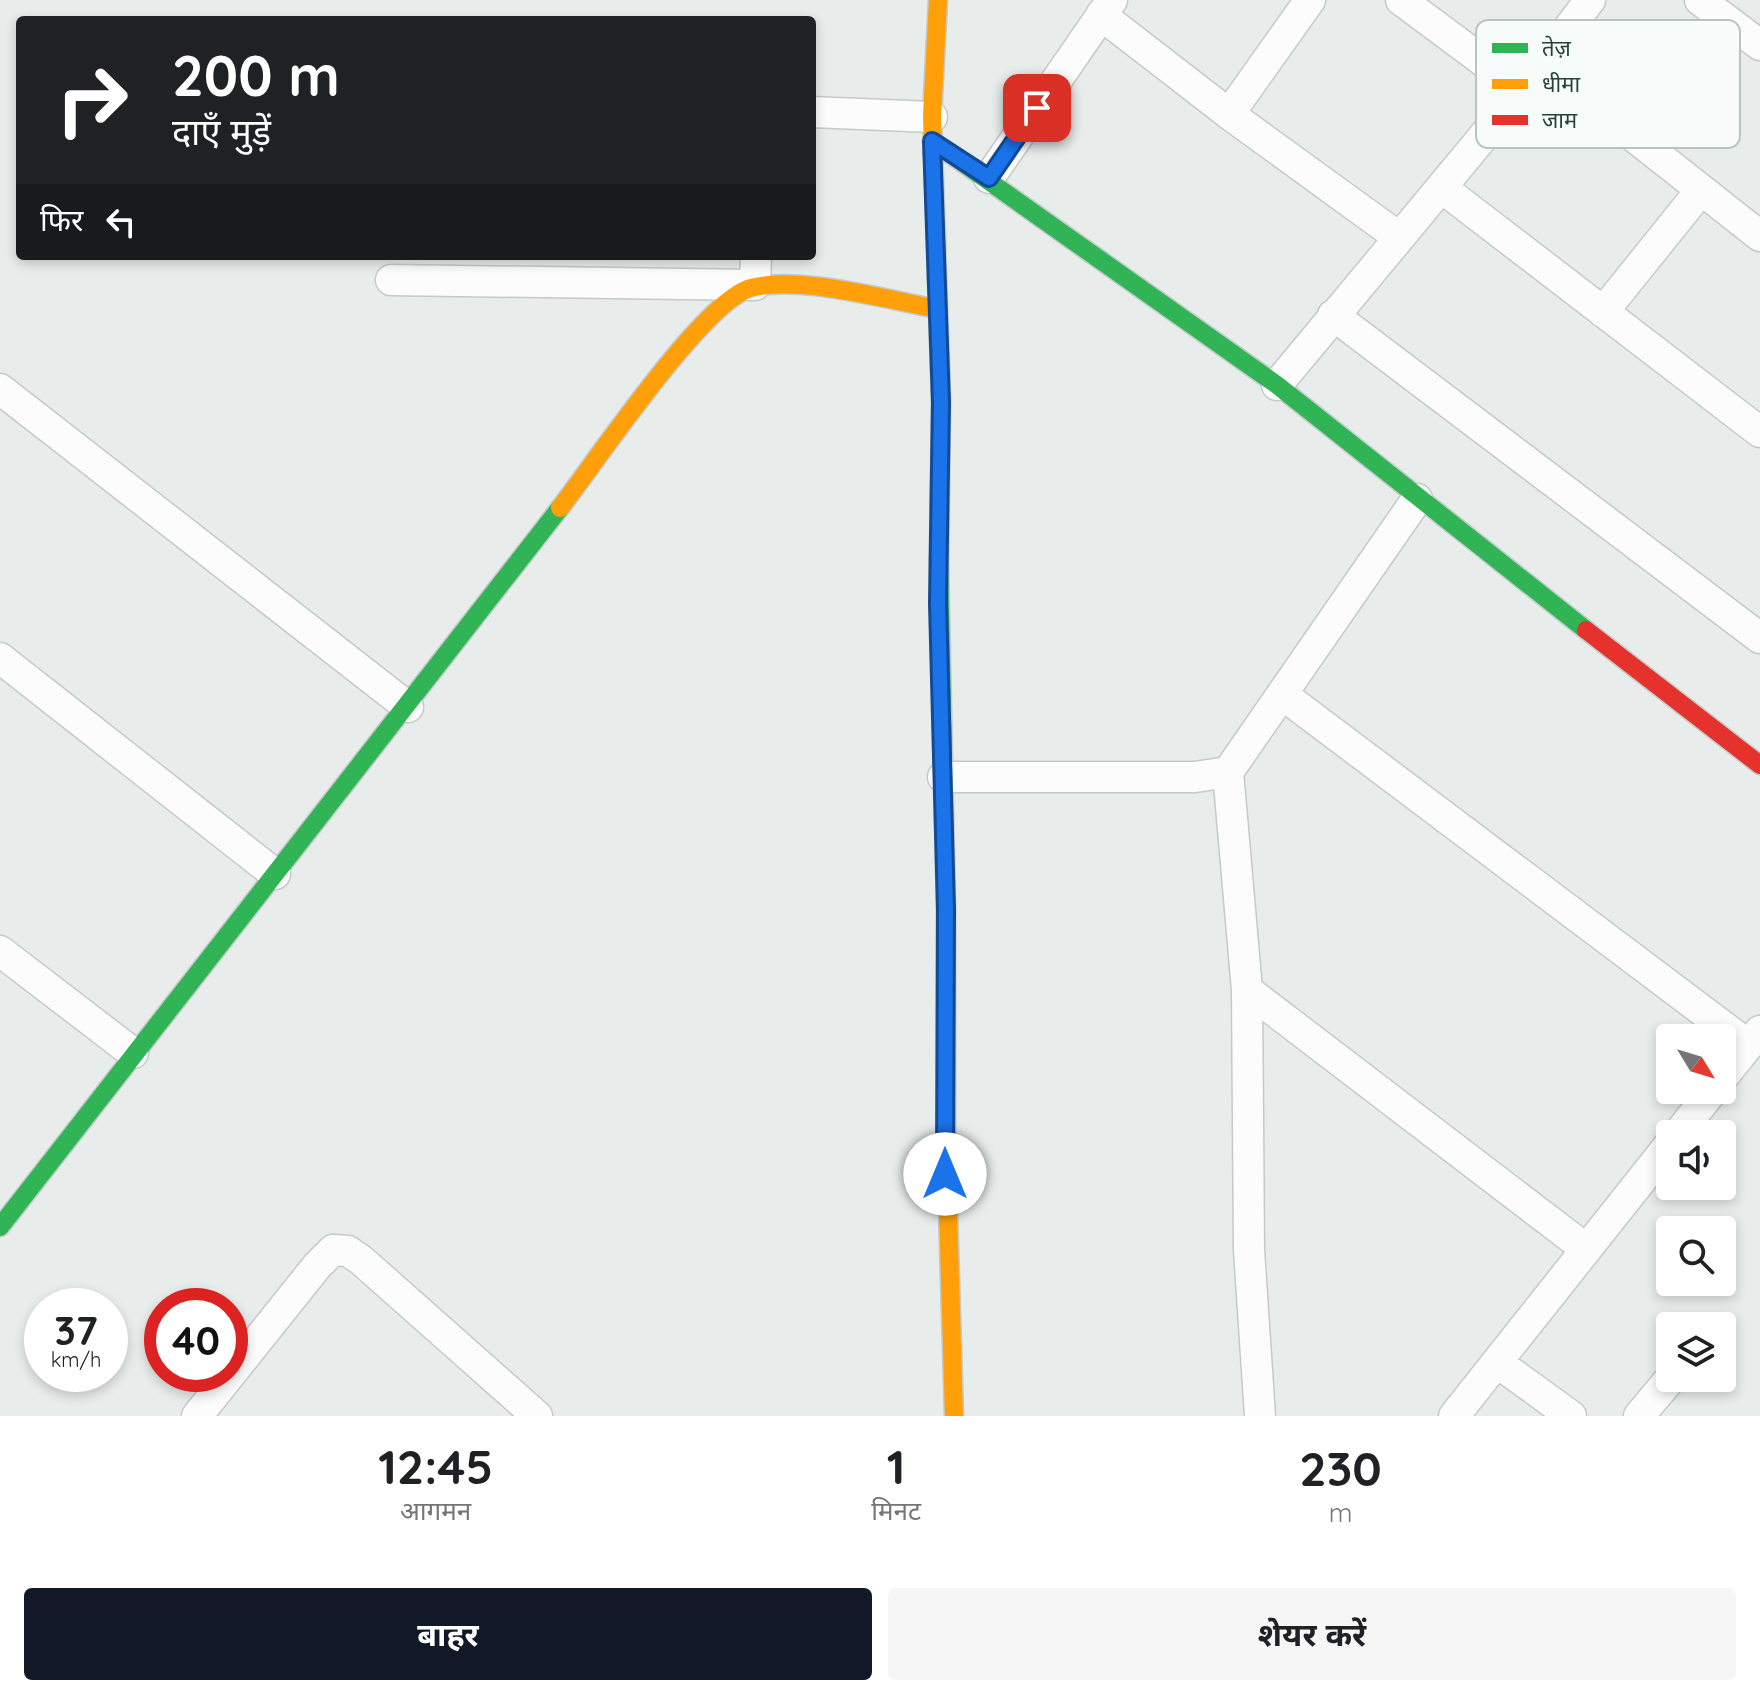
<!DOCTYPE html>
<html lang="hi">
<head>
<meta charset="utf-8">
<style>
	body { margin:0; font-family:Quicksand,"Noto Sans Devanagari",sans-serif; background:#f6f6f6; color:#202124; height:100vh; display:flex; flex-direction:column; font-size:30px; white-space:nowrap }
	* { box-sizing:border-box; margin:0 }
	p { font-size:26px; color:#757577 }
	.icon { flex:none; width:44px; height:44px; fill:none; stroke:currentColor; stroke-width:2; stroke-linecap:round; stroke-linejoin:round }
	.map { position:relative; height:1416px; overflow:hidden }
	.panel { display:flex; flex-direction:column; background:#fff; flex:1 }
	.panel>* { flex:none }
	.top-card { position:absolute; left:16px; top:16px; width:800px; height:244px; border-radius:8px; box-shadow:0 4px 12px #0003; background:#202124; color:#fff; overflow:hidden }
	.needle { width:52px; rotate:128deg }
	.buttons { position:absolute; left:1656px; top:1024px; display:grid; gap:16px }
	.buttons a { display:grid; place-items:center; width:80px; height:80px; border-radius:8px; background:#fff; box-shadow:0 4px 12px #0003; font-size:40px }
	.speed { position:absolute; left:24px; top:1288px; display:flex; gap:16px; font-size:40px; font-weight:700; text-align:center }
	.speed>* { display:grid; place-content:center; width:104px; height:104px; border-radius:50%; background:#fff; box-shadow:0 4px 12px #0003; line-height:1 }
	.speed small { font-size:20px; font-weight:400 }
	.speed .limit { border:12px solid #d22; background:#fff; color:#111 }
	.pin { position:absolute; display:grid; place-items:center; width:68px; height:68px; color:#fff; margin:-34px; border-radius:16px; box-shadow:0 4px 12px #0006 }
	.me { position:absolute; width:88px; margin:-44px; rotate:0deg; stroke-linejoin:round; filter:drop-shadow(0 0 6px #0008) }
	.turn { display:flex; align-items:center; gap:28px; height:168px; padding:0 24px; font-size:36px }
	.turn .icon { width:104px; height:104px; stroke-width:2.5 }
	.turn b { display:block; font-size:56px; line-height:68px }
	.then { display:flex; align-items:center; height:76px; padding:0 24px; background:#0003; gap:16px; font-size:30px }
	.eta { display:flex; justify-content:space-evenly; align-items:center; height:136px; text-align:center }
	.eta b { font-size:48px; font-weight:700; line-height:56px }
	.action { display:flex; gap:16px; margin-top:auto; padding:16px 24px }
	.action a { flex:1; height:92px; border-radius:8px; background:#111827; color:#fff; font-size:32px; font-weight:700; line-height:92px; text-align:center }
	.action a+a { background:#f6f6f6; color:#202124 }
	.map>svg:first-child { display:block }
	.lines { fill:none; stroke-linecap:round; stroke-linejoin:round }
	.street-casing { stroke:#c5cac8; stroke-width:33 }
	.fast-casing { stroke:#c3cbc8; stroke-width:21 }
	.slow-casing { stroke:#c3cbc8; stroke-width:21 }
	.jam-casing { stroke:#c3cbc8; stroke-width:21 }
	.street { stroke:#fcfcfc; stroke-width:30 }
	.fast { stroke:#30b455; stroke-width:18 }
	.slow { stroke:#ff9f0a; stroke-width:18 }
	.jam { stroke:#e5322d; stroke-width:18 }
	.route-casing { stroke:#114b97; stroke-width:20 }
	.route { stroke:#1a73e8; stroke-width:14 }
	.key { fill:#f7fbf9; stroke:#b8c4c0; stroke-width:2 }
	.key-label { font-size:22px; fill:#24423a }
</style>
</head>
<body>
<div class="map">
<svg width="1760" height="1416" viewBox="0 0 1760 1416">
	<rect width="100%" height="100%" fill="#e8edeb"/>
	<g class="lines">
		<g class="street-casing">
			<path id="street" d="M1401 0 1522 90
				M1700 0 1760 45
				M1101 15 1229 114 1397 236
				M1543 65 1760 236
				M812 112 932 117
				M1229 114 1310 0
				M989 178 1112 0
				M1442 188 1760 432
				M391 280 755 285 756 256
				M1603 312 1701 190
				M1333 315 1760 638
				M1277 385 1522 90 1590 0
				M0 389 408 707
				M0 658 275 874
				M1283 695 1748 1045
				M1228 772 1247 990 1249 1250 1260 1416
				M943 777H1195L1228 772 1417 499
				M0 951 133 1053
				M1247 990 1586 1249
				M1722 1078 1760 1031
				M1678 1134 1713 1090
				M1498 1363 1571 1416
				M197 1416 317 1266 333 1250 348 1251 361 1260 537 1416
				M1454 1416 1670 1144
				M1639 1416 1671 1378"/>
		</g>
		<g class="fast-casing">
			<path id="fast" d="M932 141 1277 385 1586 630
				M939 559 946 910V1142
				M0 1227 560 508"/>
		</g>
		<g class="slow-casing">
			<path id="slow" d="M938 0 932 117 941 402 939 559
				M560 508C595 463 704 300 751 288 798 275 889 300 938 309
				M946 1142 954 1416"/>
		</g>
		<g class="jam-casing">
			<path id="jam" d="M1586 630 1760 765"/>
		</g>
		<use href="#street" class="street"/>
		<use href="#fast" class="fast"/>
		<use href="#slow" class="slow"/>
		<use href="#jam" class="jam"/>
	</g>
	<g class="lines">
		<g class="route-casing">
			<path id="route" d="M945 1174 946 910 938 603 941 402 932 141 989 178 1037 108"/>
		</g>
		<use href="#route" class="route"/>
	</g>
	<rect x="1476" y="20" width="264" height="128" rx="12" class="key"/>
	<rect x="1492" y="43" width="36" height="10" fill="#30b455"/>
	<rect x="1492" y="79" width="36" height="10" fill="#ff9f0a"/>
	<rect x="1492" y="115" width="36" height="10" fill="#e5322d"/>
	<g class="key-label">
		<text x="1542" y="56">तेज़</text>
		<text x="1542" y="92">धीमा</text>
		<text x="1542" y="128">जाम</text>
	</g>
</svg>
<div class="buttons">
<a><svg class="needle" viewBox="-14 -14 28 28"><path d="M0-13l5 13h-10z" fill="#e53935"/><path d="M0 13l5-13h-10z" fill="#757577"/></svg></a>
<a><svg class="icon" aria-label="sound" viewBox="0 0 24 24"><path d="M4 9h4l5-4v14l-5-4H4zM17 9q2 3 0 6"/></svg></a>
<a><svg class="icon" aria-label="search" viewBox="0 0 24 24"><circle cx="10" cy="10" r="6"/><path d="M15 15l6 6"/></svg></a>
<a><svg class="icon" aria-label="layers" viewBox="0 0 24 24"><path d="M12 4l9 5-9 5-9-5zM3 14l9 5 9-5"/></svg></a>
</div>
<div class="speed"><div>37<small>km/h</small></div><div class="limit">40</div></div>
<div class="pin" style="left:1037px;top:108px;background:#d93025"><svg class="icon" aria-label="arrive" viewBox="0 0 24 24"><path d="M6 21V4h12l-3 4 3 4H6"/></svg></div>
<svg class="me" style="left:945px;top:1174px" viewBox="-20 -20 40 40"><circle r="19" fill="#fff"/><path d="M0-13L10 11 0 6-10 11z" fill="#1a73e8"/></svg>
<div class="top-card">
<div class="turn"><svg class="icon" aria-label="right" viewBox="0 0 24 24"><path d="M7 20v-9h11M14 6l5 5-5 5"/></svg><div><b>200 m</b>दाएँ मुड़ें</div></div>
<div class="then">फिर<svg class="icon" aria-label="left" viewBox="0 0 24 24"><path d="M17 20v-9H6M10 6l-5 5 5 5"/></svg></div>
</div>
</div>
<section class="panel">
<div class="eta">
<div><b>12:45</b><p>आगमन</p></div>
<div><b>1</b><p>मिनट</p></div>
<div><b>230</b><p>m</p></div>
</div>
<div class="action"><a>बाहर</a><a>शेयर करें</a></div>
</section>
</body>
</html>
